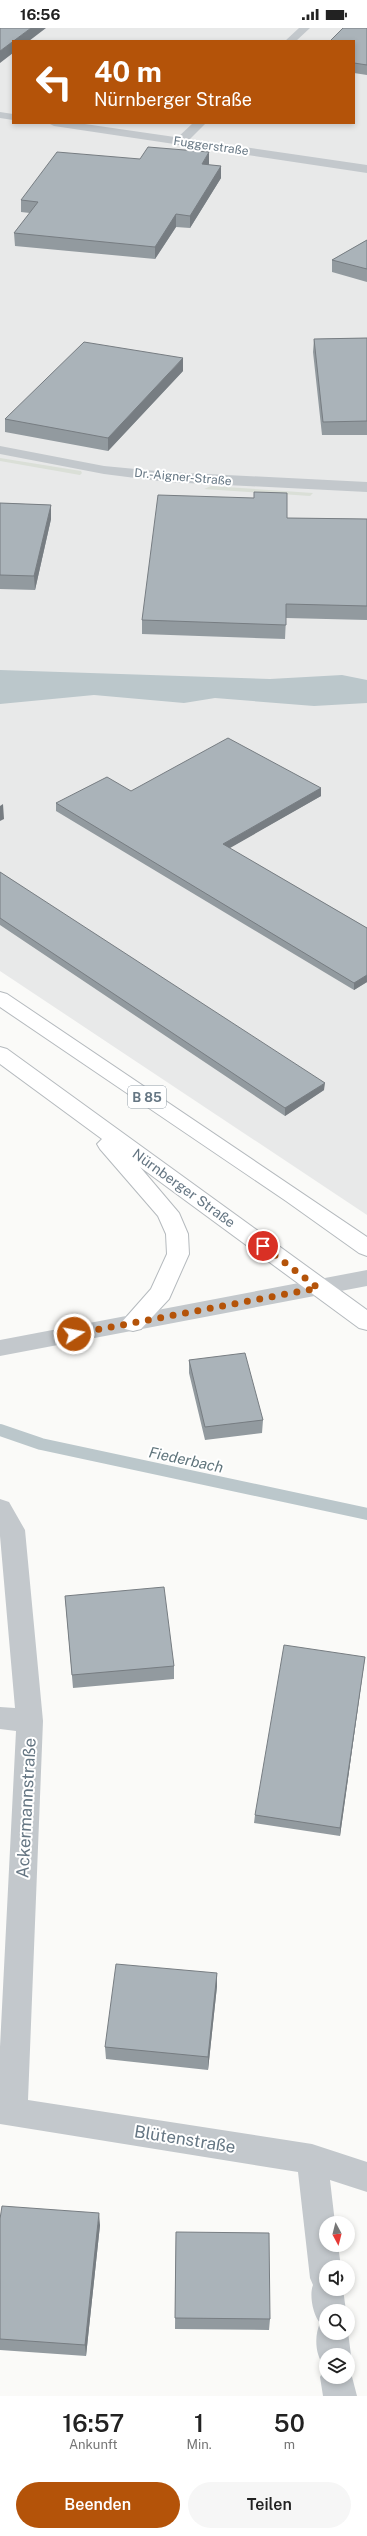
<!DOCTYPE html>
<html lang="de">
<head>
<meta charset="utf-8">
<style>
	body { margin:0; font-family:"Public Sans",sans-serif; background:#f6f6f6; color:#222; height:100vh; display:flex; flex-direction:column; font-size:15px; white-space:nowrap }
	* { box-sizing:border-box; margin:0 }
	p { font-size:13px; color:#767676 }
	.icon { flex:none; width:22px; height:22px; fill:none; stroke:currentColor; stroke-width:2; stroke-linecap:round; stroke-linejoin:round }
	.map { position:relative; height:2368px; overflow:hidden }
	.drawer { display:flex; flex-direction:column; background:#fff; flex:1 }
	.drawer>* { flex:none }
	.top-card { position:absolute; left:12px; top:12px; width:343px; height:84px; border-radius:0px; box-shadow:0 2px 6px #0003; background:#b45309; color:#fff; overflow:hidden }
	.needle { width:26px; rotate:173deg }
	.fabs { position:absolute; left:319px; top:2188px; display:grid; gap:8px }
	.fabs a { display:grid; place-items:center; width:36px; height:36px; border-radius:50%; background:#fff; box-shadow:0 2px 6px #0003; font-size:20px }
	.pin { position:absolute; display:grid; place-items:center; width:34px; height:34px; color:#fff; margin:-17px; border:2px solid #fff; border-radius:50%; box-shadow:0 1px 4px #0007 }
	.me { position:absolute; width:44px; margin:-22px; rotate:79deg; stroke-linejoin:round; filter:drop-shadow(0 0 3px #0008) }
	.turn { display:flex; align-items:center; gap:14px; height:84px; padding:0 16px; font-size:18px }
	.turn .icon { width:52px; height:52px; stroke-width:2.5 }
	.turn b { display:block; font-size:28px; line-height:34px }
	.eta { display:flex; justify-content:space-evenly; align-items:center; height:68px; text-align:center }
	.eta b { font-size:24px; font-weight:600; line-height:28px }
	.action { display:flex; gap:8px; margin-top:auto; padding:8px 16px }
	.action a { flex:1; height:46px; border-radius:24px; background:#b45309; color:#fff; font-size:16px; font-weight:600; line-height:46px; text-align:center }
	.action a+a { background:#f6f6f6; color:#222 }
	.status { display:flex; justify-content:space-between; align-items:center; height:28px; padding:0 20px; background:#fff; direction:ltr }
	.status svg { height:11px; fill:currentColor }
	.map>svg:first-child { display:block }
	.built { fill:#e8e9e9; fill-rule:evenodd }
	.green { fill:#dadfd7 }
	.water { fill:#bbc7cb }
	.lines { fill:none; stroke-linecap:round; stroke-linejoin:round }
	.stream { stroke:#bbc7cb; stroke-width:12 }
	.primary-casing { stroke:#b5babe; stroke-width:2 }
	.minor { fill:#c3c8cc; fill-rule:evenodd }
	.tertiary { fill:#c3c8cc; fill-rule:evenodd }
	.primary { fill:#fff; fill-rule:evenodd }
	.wall { fill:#929a9f }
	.shaded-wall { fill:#777d82 }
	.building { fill:#aab3b9; stroke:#777d82 }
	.route { stroke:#b45309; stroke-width:7; stroke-dasharray:0 12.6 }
	.labels { text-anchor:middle; stroke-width:4; stroke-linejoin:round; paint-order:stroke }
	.far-street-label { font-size:12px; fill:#657683; stroke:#fff }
	.shield { fill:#fff; stroke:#939fa8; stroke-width:1 }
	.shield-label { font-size:13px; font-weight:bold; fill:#657683 }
	.street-label { font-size:14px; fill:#657683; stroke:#fff }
	.water-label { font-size:15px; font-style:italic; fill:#60757c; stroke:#fff }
	.near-street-label { font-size:17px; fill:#657683; stroke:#fff }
</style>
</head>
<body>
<div class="status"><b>16:56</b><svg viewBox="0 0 49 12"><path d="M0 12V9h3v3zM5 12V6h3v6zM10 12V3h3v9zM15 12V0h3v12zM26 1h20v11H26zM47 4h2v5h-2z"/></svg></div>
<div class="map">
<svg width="367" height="2368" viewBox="0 0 367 2368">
	<rect width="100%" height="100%" fill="#fafaf8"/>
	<path class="built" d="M0 0H367V1187L0 943ZM13 13H354V95H13Z"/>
	<path class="green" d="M0 430 81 443 82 445 80 447 0 433Z
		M211 458 313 465 310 468 204 461Z"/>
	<path class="water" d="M0 642 270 651 342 647 367 652V675L314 678 215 670 184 675 94 667 0 676Z"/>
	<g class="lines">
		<path class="stream" d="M0 1402 41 1416 367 1486"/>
		<g class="primary-casing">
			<path id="primary" d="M0 964 7 966 367 1209V1228L359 1225 286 1173 0 979Z
				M0 1019 7 1021 367 1282V1302L359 1300 140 1139 179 1185 188 1206 189 1226 169 1271 141 1301 133 1303 125 1301 121 1295 151 1261 167 1226 166 1206 158 1188 100 1121 97 1116 102 1111 0 1036Z"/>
		</g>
		<path class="minor" d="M299 0H310L296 13H285Z
			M193 95H206L184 117H176V111Z
			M0 418 104 438 167 444 367 454V464L167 454 104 446 0 426Z
			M0 1471 9 1474 25 1502 43 1693 28 2072 312 2116 367 2134V2164L330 2152 335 2195H326V2217H338L341 2239H326V2261H343L346 2283H326V2305L348 2304 351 2327 348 2335V2327H326V2349H348L349 2337 357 2368H323L320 2349 325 2339C315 2328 314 2308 320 2295 313 2287 309 2267 313 2257L310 2250 298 2144 0 2096V2019L16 1703 0 1701V1679L15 1680 0 1508Z"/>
		<path class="tertiary" d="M0 84 13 86V92L0 90Z
			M48 95H78L367 137V145L54 98Z
			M367 1242V1258L0 1328V1312Z"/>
		<use href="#primary" class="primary"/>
	</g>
	<path class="wall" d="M367 0V47L354 45V13Z
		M140 131 209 136V137L221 138V150L190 200 176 199 155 231 15 218 14 205 30 185 21 184V172Z
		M367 212V254L332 244V232Z
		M367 310V407H322L313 324 314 311Z
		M183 343 108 423 5 404V391Z
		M0 475 51 477V491L35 562 0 561Z
		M287 490 367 491V592L286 590 285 611 142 606V592Z
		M321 760V768L229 820 367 900V954L354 962 56 783V775L131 763Z
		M0 844 324 1062 285 1088 0 897Z
		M189 1332 263 1392 262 1405 205 1412 189 1345Z
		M65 1568 174 1638V1651L73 1660Z
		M365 1629 340 1808 254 1795 255 1787Z
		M217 1945V1958L208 2042 106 2031 105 2019Z
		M0 2191 100 2197 86 2328 0 2322Z
		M176 2204 270 2291 269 2302 175 2301Z"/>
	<path class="shaded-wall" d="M31 0H46L29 13H13Z
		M13 13V25L0 35V23Z
		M209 124V136L201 148 202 136Z
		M221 138V150L190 200V188Z
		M176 186V199L155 231V219Z
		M183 330V343L108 423V410Z
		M51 477V491L35 562 34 548Z
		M321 760V768L223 824V816Z
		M3 776 4 791 0 793V778Z
		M367 947V954L354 962V955Z
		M325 1055 324 1062 285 1088V1080Z
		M365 1629 364 1636 340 1808V1800Z
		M217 1945V1958L208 2042V2029Z
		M99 2185 100 2197 86 2328 85 2317Z"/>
	<path class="building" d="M0 0H31L0 23Z
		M343 0H367V37L354 35V13H330Z
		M148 119 209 124 202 136 221 138 190 188 176 186 155 219 14 205 38 174 21 172 57 124 140 131Z
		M367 212V241L332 232Z
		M367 310V393L323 394 314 311Z
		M84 314 183 330 108 410 5 391Z
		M254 464 287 465V490L367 491V578L286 576V597L142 592 158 467 254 470Z
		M0 475 51 477 34 548 0 547Z
		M228 710 321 760 223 816 367 900V947L354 955 56 775 107 749 131 763Z
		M0 844 325 1055 285 1080 0 890Z
		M245 1325 263 1392 205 1399 189 1332Z
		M164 1559 174 1638 72 1647 65 1568Z
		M284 1617 365 1629 340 1800 255 1787Z
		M116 1936 217 1945 208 2029 105 2019Z
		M2 2178 99 2185 85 2317 0 2311V2191Z
		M176 2204 269 2205 270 2291 175 2290Z"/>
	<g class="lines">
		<path class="route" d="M74 1306 318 1260 263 1218"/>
	</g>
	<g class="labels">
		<g class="far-street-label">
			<text transform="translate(211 118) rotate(8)" y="4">Fuggerstraße</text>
			<text transform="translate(183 449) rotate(5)" y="4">Dr.-Aigner-Straße</text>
		</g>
		<rect class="shield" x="128" y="1058" width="38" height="22" rx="3"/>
		<g class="shield-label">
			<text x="147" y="1074">B 85</text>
		</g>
		<g class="street-label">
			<text transform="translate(184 1160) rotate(36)" y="5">Nürnberger Straße</text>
		</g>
		<g class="water-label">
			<text transform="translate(186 1432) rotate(12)" y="5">Fiederbach</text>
		</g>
		<g class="near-street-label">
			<text transform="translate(26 1780) rotate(-87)" y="6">Ackermannstraße</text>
			<text transform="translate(185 2111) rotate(9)" y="6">Blütenstraße</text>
		</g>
	</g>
</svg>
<div class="fabs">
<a><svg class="needle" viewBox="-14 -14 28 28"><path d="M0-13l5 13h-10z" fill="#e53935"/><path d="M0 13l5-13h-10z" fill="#767676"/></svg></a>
<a><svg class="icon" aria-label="sound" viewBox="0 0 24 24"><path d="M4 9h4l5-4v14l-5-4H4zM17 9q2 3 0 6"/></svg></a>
<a><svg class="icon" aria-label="search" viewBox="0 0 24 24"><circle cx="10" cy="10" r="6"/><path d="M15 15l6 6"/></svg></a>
<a><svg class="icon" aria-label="layers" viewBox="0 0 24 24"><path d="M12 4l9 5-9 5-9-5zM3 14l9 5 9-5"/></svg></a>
</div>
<div class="pin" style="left:263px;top:1218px;background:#d93025"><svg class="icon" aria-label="arrive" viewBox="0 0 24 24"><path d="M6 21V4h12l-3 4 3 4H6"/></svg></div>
<svg class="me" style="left:74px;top:1306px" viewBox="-20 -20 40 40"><circle r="17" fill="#b45309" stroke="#fff" stroke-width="3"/><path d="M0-11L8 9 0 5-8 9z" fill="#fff"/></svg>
<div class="top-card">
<div class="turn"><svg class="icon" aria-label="left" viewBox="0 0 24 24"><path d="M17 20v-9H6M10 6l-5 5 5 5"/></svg><div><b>40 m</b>Nürnberger Straße</div></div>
</div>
</div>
<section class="drawer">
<div class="eta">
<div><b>16:57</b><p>Ankunft</p></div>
<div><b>1</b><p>Min.</p></div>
<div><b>50</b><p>m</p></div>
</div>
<div class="action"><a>Beenden</a><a>Teilen</a></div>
</section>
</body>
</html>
